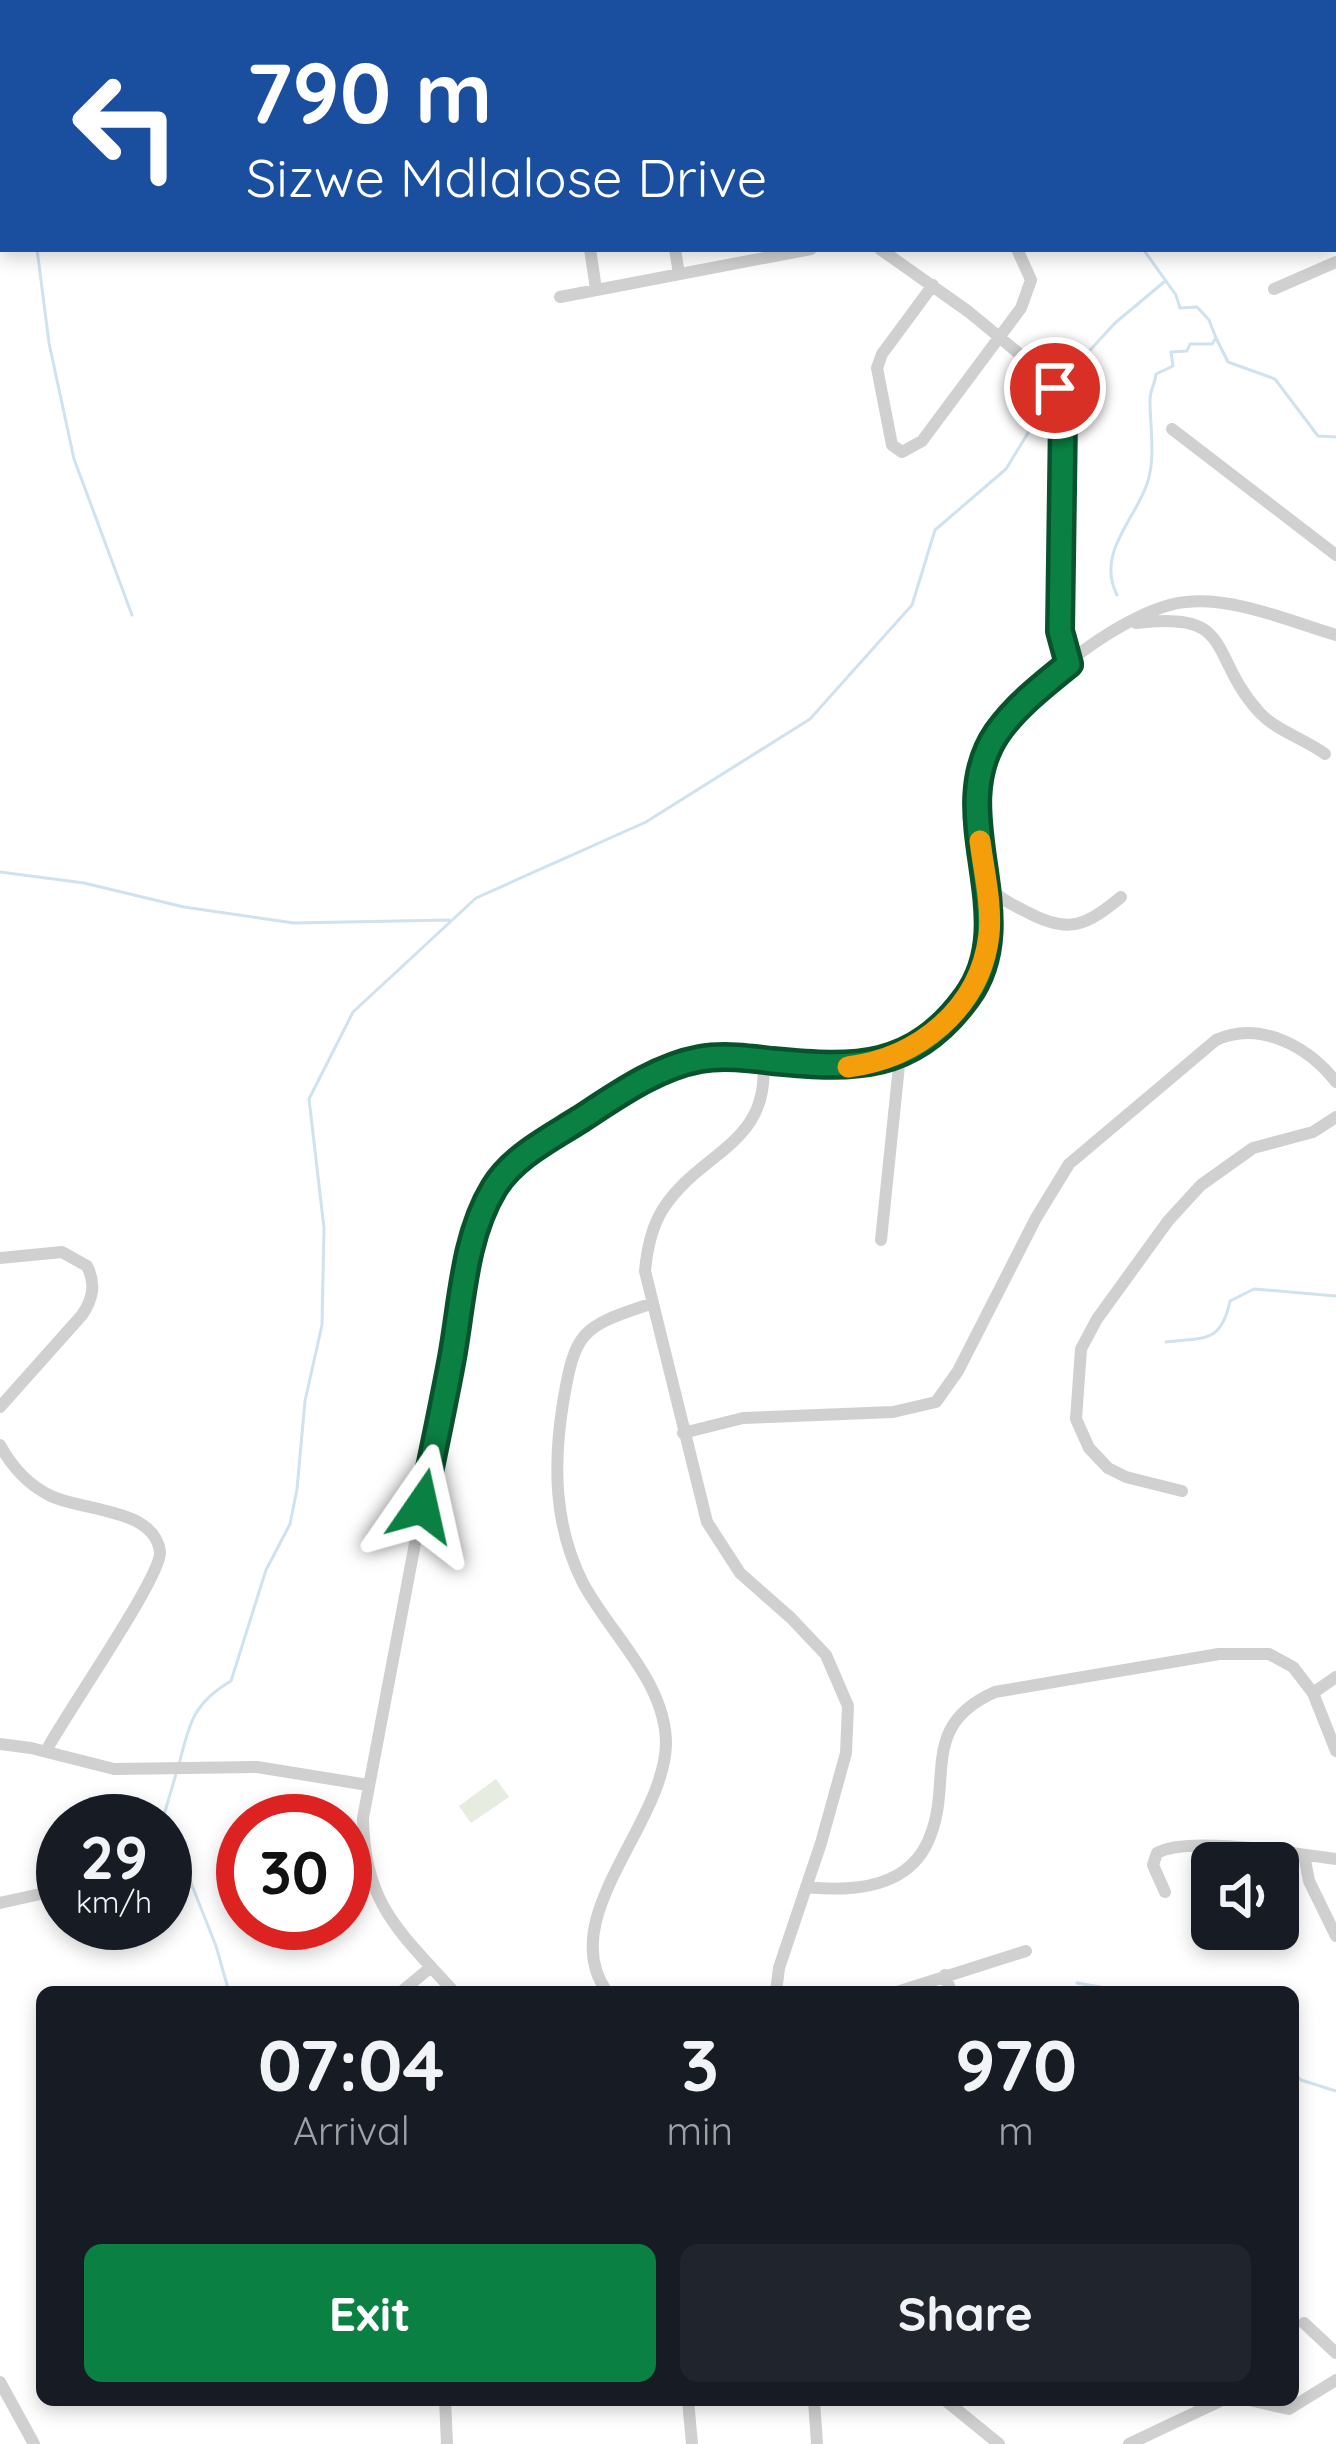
<!DOCTYPE html>
<html lang="en">
<head>
<meta charset="utf-8">
<style>
	body { margin:0; font-family:Quicksand,sans-serif; background:#20242c; color:#f1f3f6; height:100vh; display:flex; flex-direction:column; font-size:45px; white-space:nowrap }
	* { box-sizing:border-box; margin:0 }
	p { font-size:39px; color:#9ea1a6 }
	.icon { flex:none; width:66px; height:66px; fill:none; stroke:currentColor; stroke-width:2; stroke-linecap:round; stroke-linejoin:round }
	.map { position:relative; flex:1; overflow:hidden }
	.drawer { position:absolute; left:36px; top:1986px; width:1263px; height:420px; display:flex; flex-direction:column; background:#171b24; border-radius:18px; box-shadow:0 6px 18px #0003 }
	.drawer>* { flex:none }
	.hud { position:absolute; left:0px; top:0px; width:1338px; height:252px; box-shadow:0 6px 18px #0003; background:#1a4fa0; color:#fff; overflow:hidden }
	.controls { position:absolute; left:1191px; top:1842px; display:grid; gap:24px }
	.controls a { display:grid; place-items:center; width:108px; height:108px; border-radius:18px; background:#171b24; box-shadow:0 6px 18px #0003; font-size:60px }
	.speed { position:absolute; left:36px; top:1794px; display:flex; gap:24px; font-size:60px; font-weight:700; text-align:center }
	.speed>* { display:grid; place-content:center; width:156px; height:156px; border-radius:50%; background:#171b24; box-shadow:0 6px 18px #0003; line-height:1 }
	.speed small { font-size:30px; font-weight:400 }
	.speed .limit { border:18px solid #d22; background:#fff; color:#111 }
	.pin { position:absolute; display:grid; place-items:center; width:102px; height:102px; color:#fff; margin:-51px; border:6px solid #fff; border-radius:50%; box-shadow:0 3px 12px #0007 }
	.me { position:absolute; width:132px; margin:-66px; rotate:11deg; stroke-linejoin:round; filter:drop-shadow(0 0 9px #0008) }
	.turn { display:flex; align-items:center; gap:42px; height:252px; padding:0 48px; font-size:54px }
	.turn .icon { width:156px; height:156px; stroke-width:2.5 }
	.turn b { display:block; font-size:84px; line-height:102px }
	.eta { display:flex; justify-content:space-evenly; align-items:center; height:204px; text-align:center }
	.eta b { font-size:72px; font-weight:700; line-height:84px }
	.button { display:flex; gap:24px; margin-top:auto; padding:24px 48px }
	.button a { flex:1; height:138px; border-radius:18px; background:#0b8043; color:#fff; font-size:48px; font-weight:700; line-height:138px; text-align:center }
	.button a+a { background:#20242c; color:#f1f3f6 }
	.map>svg:first-child { display:block }
	.green { fill:#e6ecdf }
	.lines { fill:none; stroke-linecap:round; stroke-linejoin:round }
	.stream { stroke:#cfe2ee; stroke-width:3 }
	.river { stroke:#cfe2ee; stroke-width:18 }
	.minor { stroke:#d0d0d0; stroke-width:12 }
	.route-casing { stroke:#07532c; stroke-width:30 }
	.route { stroke:#0b8043; stroke-width:21 }
	.slow { stroke:#f59e0b; stroke-width:21 }
</style>
</head>
<body>
<div class="map">
<svg width="1336" height="2444" viewBox="0 0 1336 2444">
	<rect width="100%" height="100%" fill="#fff"/>
	<path class="green" d="M496 1779 509 1797 471 1823 459 1806Z"/>
	<g class="lines">
		<path class="stream" d="M900 0 901 3
			M37 249 49 343 74 459 132 615
			M1216 338 1228 362 1275 379 1318 436 1336 437
			M1059 384 1115 323 1164 282
			M1117 595C1096 554 1134 521 1147 484 1156 458 1150 427 1150 400 1150 390 1155 384 1156 374L1173 366 1171 352 1187 351 1190 344H1212L1216 338 1209 320 1197 307 1180 308 1176 295 1143 249
			M0 872 84 883 184 907 294 923 449 920
			M1166 1342C1204 1337 1221 1344 1230 1301L1254 1289 1336 1296
			M179 1764C190 1723 193 1703 231 1681L266 1570 290 1524 297 1489 305 1401 322 1325 324 1228 309 1099 353 1012 476 898 646 822 810 719 912 605 935 530 1006 469 1053 392
			M176 1774 164 1815 216 1946 229 1992
			M1077 1983 1129 1992
			M1293 2072 1301 2080 1336 2091"/>
		<path class="river" d="M298 3 300 0
			M0 178 3 179"/>
		<path class="minor" d="M790 0 792 3
			M1193 0 1195 3
			M1295 0 1297 3
			M378 3 381 0
			M991 3 994 0
			M1083 3 1085 0
			M1335 64 1336 65
			M590 249 596 289
			M675 249 679 274
			M880 249 969 312 1040 371 1057 391 1063 418 1060 631 1069 664
			M933 285 882 354 877 368 892 445 902 452 922 441 1021 308 1031 280 1017 249
			M1274 289 1336 262
			M560 297 811 249
			M1172 429 1336 555
			M1136 623C1237 610 1207 656 1260 713 1277 731 1305 739 1325 754
			M987 887C999 898 1013 905 1027 912 1069 935 1087 925 1121 897
			M763 1060C771 1145 701 1150 663 1209 651 1228 647 1249 645 1271L707 1522 740 1573 791 1618 826 1655 848 1706 846 1753 821 1843 779 1968 776 1992
			M881 1240 900 1056
			M0 1258 62 1252 87 1266C96 1284 93 1299 82 1315L0 1407
			M683 1433 743 1418 893 1412 936 1402 958 1371 1036 1218 1069 1164 1216 1040C1259 1020 1308 1046 1336 1082
			M0 1445C12 1467 28 1485 51 1496 82 1511 155 1508 160 1552 162 1576 64 1716 46 1751
			M1182 1491 1126 1477 1108 1468 1089 1448 1076 1419 1081 1349 1097 1319 1168 1221 1201 1185 1253 1148 1313 1132 1336 1117
			M1313 1693 1336 1677
			M0 1744 31 1748 114 1769 257 1767 368 1785
			M1304 1855 1309 1881 1336 1936
			M806 1887C853 1892 912 1889 931 1834 952 1778 920 1725 995 1692L1219 1654H1269L1293 1667 1313 1693 1336 1751
			M1165 1892 1153 1865 1157 1853C1187 1835 1297 1854 1336 1859
			M0 1903 63 1889
			M945 1975 951 1992
			M401 1992 431 1967
			M454 1992C399 1931 364 1904 363 1818L466 1274C473 1243 479 1207 499 1181 533 1139 663 1058 717 1057 776 1056 839 1079 897 1057 916 1049 933 1033 947 1019 1028 939 960 865 980 777 983 763 988 748 996 735 1027 687 1128 607 1186 602 1235 597 1289 621 1336 635
			M607 1992C554 1918 664 1825 666 1744 666 1682 610 1634 583 1583 554 1526 553 1465 563 1403 575 1331 581 1327 650 1304
			M897 1992 1026 1951
			M1304 2323 1336 2353
			M0 2382 34 2444
			M445 2400 447 2444
			M688 2400 692 2444
			M814 2400 817 2444
			M945 2400 999 2444
			M1249 2400 1289 2409 1336 2380
			M1129 2444 1222 2400"/>
	</g>
	<g class="lines">
		<g class="route-casing">
			<path id="route" d="M422 1506C432 1458 442 1411 451 1363 462 1306 463 1239 494 1188 513 1157 549 1139 579 1120 616 1096 656 1067 700 1059 723 1055 749 1058 772 1061 855 1069 913 1071 967 997 1025 917 942 814 997 733 1016 706 1043 685 1069 664L1060 631 1063 418 1055 388"/>
		</g>
		<use href="#route" class="route"/>
		<path class="slow" d="M848 1067C918 1058 980 1009 989 935 992 904 984 872 980 841"/>
	</g>
</svg>
<div class="controls">
<a><svg class="icon" aria-label="sound" viewBox="0 0 24 24"><path d="M4 9h4l5-4v14l-5-4H4zM17 9q2 3 0 6"/></svg></a>
</div>
<div class="speed"><div>29<small>km/h</small></div><div class="limit">30</div></div>
<div class="pin" style="left:1055px;top:388px;background:#d93025"><svg class="icon" aria-label="arrive" viewBox="0 0 24 24"><path d="M6 21V4h12l-3 4 3 4H6"/></svg></div>
<svg class="me" style="left:422px;top:1506px" viewBox="-20 -20 40 40"><path d="M0-17L14 15 0 8-14 15z" fill="#0b8043" stroke="#fff" stroke-width="4"/></svg>
<div class="hud">
<div class="turn"><svg class="icon" aria-label="left" viewBox="0 0 24 24"><path d="M17 20v-9H6M10 6l-5 5 5 5"/></svg><div><b>790 m</b>Sizwe Mdlalose Drive</div></div>
</div>
<section class="drawer">
<div class="eta">
<div><b>07:04</b><p>Arrival</p></div>
<div><b>3</b><p>min</p></div>
<div><b>970</b><p>m</p></div>
</div>
<div class="button"><a>Exit</a><a>Share</a></div>
</section>
</div>
</body>
</html>
